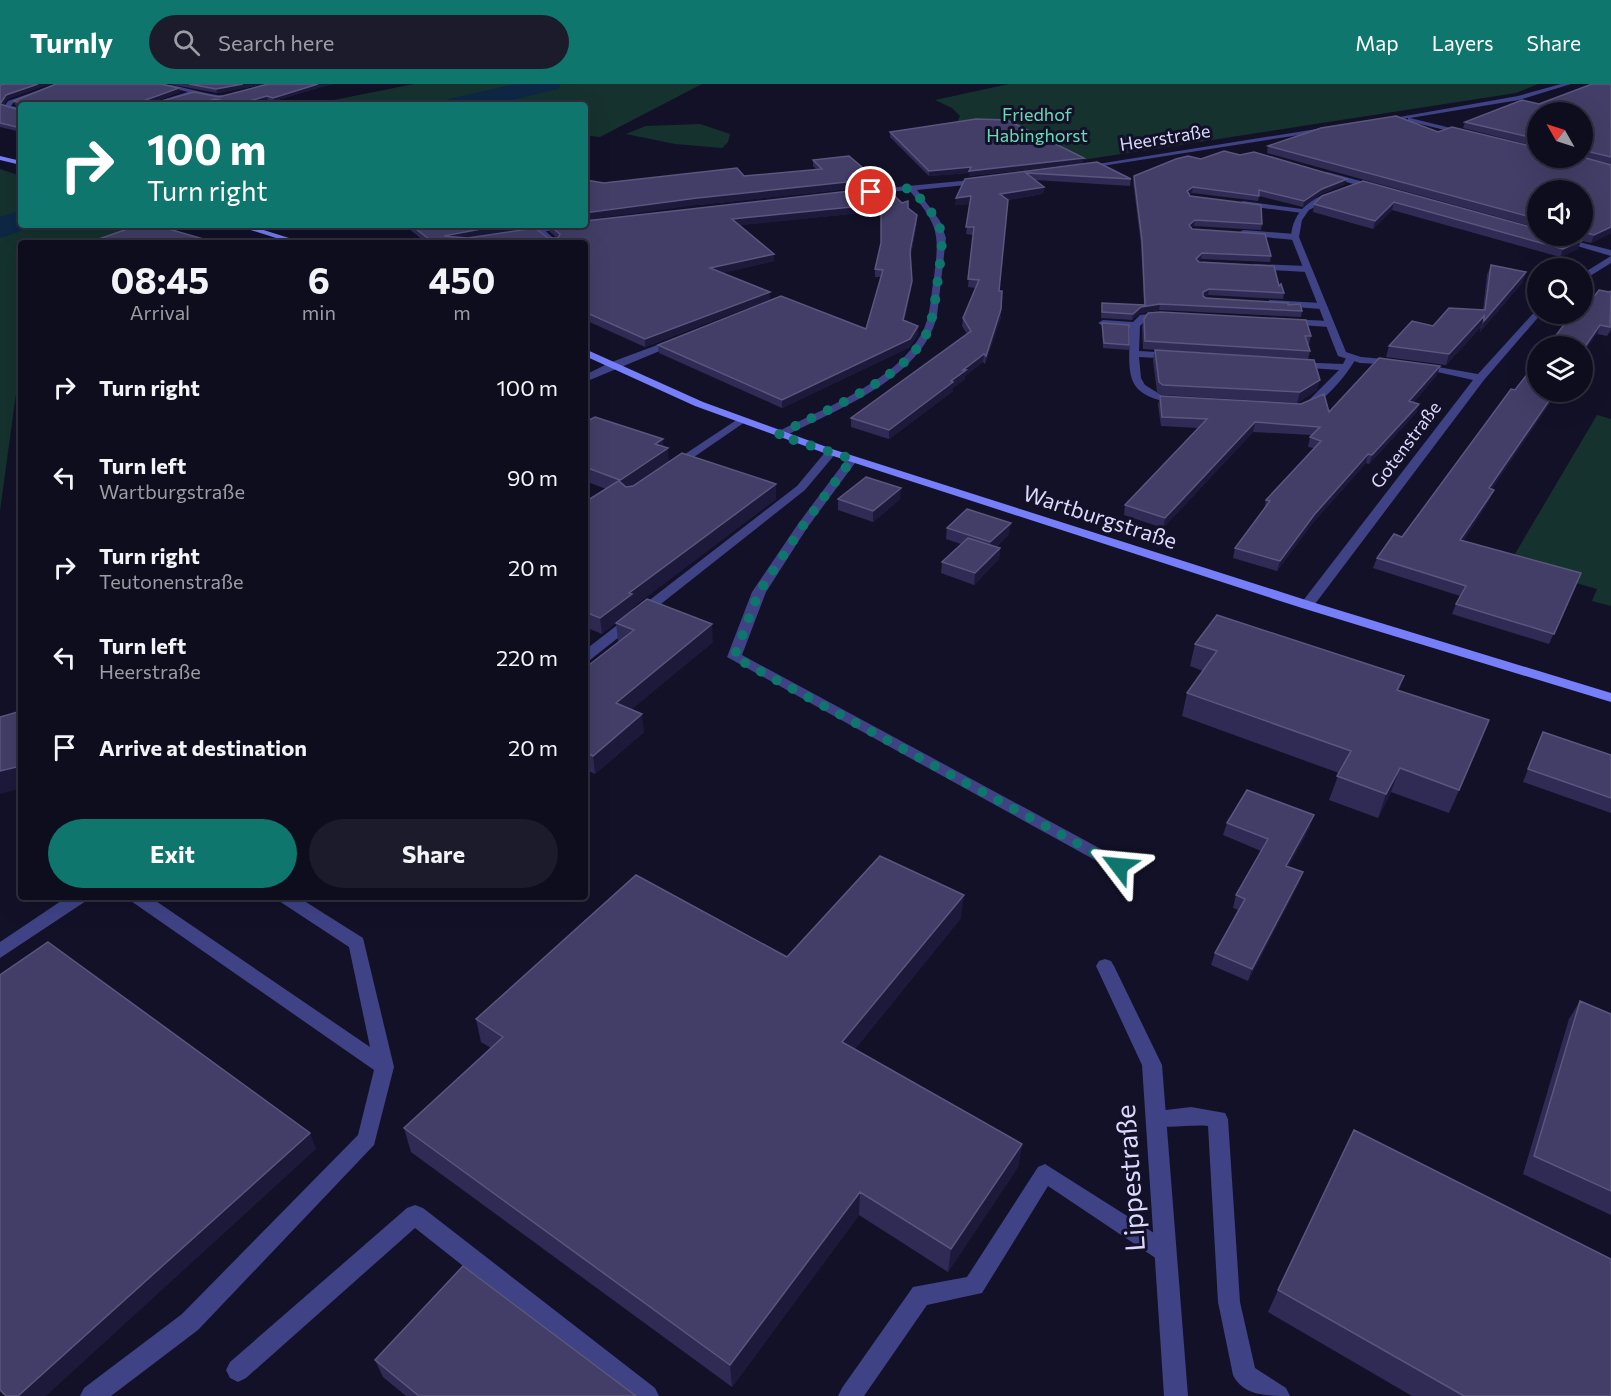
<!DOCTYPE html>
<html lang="en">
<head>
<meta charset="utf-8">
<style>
	body { margin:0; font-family:Commissioner,sans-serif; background:#1c1b2b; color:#f1f3f6; height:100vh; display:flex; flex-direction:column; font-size:22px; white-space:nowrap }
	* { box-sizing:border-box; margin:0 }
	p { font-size:20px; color:#9b9ca4 }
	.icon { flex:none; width:33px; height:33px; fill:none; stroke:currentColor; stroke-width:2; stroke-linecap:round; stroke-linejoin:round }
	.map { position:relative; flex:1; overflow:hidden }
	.sheet { position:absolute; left:18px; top:156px; width:570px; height:660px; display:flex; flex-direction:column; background:#0e0d1e; border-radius:6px; box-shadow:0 6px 24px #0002,0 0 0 2px #2e2d3c }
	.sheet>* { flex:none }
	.hud { position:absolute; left:18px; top:18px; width:570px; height:126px; border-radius:6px; box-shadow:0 6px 24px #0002,0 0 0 2px #2e2d3c; background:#0f766e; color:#fff; overflow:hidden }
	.needle { width:39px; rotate:309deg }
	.controls { position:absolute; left:1527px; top:18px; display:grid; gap:12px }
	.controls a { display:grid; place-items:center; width:66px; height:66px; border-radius:50%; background:#0e0d1e; box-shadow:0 6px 24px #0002,0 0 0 2px #2e2d3c; font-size:30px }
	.pin { position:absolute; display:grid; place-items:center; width:51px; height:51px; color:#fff; margin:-26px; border:3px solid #fff; border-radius:50%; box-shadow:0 2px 6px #0007 }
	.me { position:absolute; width:66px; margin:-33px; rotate:299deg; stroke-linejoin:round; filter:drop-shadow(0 0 4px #0008) }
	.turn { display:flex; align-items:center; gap:21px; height:126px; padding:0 30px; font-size:27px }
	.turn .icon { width:78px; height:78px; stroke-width:2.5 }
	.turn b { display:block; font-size:42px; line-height:51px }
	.eta { display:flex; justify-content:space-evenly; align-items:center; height:102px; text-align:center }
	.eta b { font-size:36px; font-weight:700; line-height:42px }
	.button { display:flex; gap:12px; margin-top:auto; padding:12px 30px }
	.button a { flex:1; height:69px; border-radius:36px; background:#0f766e; color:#fff; font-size:24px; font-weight:700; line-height:69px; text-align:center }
	.button a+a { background:#1c1b2b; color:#f1f3f6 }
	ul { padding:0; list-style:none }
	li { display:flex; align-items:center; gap:18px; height:90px; padding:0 30px }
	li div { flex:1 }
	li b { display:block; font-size:22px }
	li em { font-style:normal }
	header { display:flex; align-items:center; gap:36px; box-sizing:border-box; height:84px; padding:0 30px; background:#0f766e; color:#fff }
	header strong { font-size:28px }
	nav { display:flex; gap:33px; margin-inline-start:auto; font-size:21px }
	.search { width:420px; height:54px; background:#1c1b2b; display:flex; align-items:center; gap:15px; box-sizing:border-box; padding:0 21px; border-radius:33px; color:#9b9ca4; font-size:22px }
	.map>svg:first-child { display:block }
	.green { fill:#15322e }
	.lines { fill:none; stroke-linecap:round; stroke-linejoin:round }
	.river { fill:#0d2745; fill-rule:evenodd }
	.service { fill:#3f4285; fill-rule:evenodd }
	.minor { fill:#3f4285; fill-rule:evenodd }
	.secondary { fill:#767ef9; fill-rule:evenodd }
	.wall { fill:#302b55 }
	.shaded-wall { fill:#1d193b }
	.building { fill:#423e67; stroke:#5a567e; stroke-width:1.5 }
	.route { stroke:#0f766e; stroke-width:10; stroke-dasharray:0 18 }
	.labels { text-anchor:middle; stroke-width:6; stroke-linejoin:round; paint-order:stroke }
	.far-park-label { font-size:18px; fill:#68dbb5; stroke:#131128 }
	.far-street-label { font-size:18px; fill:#dbdafd; stroke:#131128 }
	.street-label { font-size:22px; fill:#dbdafd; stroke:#131128 }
	.near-street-label { font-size:27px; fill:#dbdafd; stroke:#131128 }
</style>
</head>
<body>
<header>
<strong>Turnly</strong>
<div class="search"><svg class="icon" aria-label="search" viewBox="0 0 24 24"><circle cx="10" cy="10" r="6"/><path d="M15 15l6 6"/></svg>Search here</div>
<nav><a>Map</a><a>Layers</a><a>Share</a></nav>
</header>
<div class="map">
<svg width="1611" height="1312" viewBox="0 0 1611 1312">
	<rect width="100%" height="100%" fill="#131128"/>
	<path class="green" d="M414 0H702L600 53 590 52 585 54V21H309Z
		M1009 0H1538L1516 9 1030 84 956 40 960 32 952 24 935 16Z
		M700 40 730 50 728 58 722 64 675 60 626 50 646 42Z
		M0 85 21 92V141H157L106 159H21V273L0 427Z
		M1597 331 1611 335V522L1592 517 1597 505 1509 480Z"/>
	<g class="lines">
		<path class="river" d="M516 0H561L558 5 491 21H444L448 15Z
			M21 126V141H33L32 143 0 154V133Z"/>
		<path class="service" d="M1243 117 1302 125 1306 127 1302 129 1240 121 1239 119Z
			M536 144H542L559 159H550L536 148Z
			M1244 146 1295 150 1299 153 1295 156 1241 151V147Z
			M1254 180 1307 182 1311 185 1307 188 1251 185 1250 183Z
			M1270 216 1321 219 1326 222 1321 225 1267 221 1265 219Z
			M1166 228 1171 231 1169 233 1146 236 1140 242 1139 267 1175 269 1180 272 1175 275 1139 273 1141 294 1145 301 1163 312 1183 315V319L1179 320C1122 312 1129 292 1130 244L1103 242 1098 239 1103 236 1133 238 1140 231Z
			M1289 235 1329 237 1334 240 1329 243 1286 240V236Z
			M676 254 679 255V259L585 298V291L609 279Z
			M1347 272 1356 274C1349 289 1317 328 1300 325V321L1306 319 1339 286 1295 283 1291 282V278L1343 280Z
			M741 333 746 336 745 338 678 384H670V380Z
			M831 365 837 368 805 406 590 576 585 577V566L797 402 827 366Z
			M852 372 858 375 807 444 766 508 742 571 1125 778 1127 782 1125 786H1113L727 573 752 508 798 440 848 373Z
			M128 813H150L370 963 349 863 279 817 276 813H298L363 854 394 983 374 1061 198 1246 111 1312H80L84 1304 182 1230 358 1051 374 986 131 817Z
			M1191 1023 1225 1029 1228 1035 1240 1218 1255 1284 1286 1304 1290 1312C1268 1312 1243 1312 1233 1291L1218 1218 1208 1042C1190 1040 1166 1046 1149 1040L1146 1034 1149 1028Z
			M1045 1080 1173 1161 1176 1168 1173 1175 1165 1178 1157 1175 1048 1102 982 1209 927 1221 864 1312H838L842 1304 913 1203 967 1193 1038 1083Z
			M415 1121 423 1124 655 1304 659 1312H628L415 1144 246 1294 238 1298 230 1294 226 1286 230 1278 407 1124Z"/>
		<path class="minor" d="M57 0H66L13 19 11 22 21 24V28L4 23 8 17Z
			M156 0C177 0 196 8 217 11 236 13 261 0 282 0L219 15 195 10 156 21H146L188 8Z
			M1561 0H1571L1519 16 1410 34 1467 48 1465 51 1408 37V34L1380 39 1377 37 1518 12Z
			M1329 43 1331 46 1083 85 1079 83Z
			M1327 88 1379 102 1380 104 1376 106 1324 92Z
			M982 95 985 99 917 106 940 137 946 154 937 232C922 295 835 326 783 353H775V349C822 325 904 295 925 242 931 227 931 209 934 193 940 148 938 141 909 106L869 110 865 108 866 106Z
			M1335 107 1339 109 1338 111 1309 126 1302 136 1299 153 1346 268 1361 273 1396 276 1400 277V281L1360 279 1338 272 1291 153C1293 126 1311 114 1335 107Z
			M559 141H581L520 152 516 149Z
			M1543 152H1555L1611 166V172Z
			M1611 172V179L1582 197V190Z
			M1538 224V230H1541L1484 296 1312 524H1302L1300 521 1302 518 1473 296 1415 283V279L1478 290Z
			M67 813H89L86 817 0 874V858Z
			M1105 875 1111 877 1114 882 1162 981 1188 1312H1164L1142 981 1096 882 1099 877Z"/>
		<path class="secondary" d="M0 72 21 77V81L0 76Z
			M235 141H248L305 159H292Z
			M585 265 703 318 835 366 1312 518 1611 609V618L1302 524 827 370 695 322 585 272Z"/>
	</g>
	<path class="wall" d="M5 0H50L7 15 4 21 19 26 21 25V48L0 43V1Z
		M169 0H265L217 9Z
		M268 0H332L274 17 268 16 250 21H227L216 19 208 21H21V22L15 21 14 17 180 8 151 19H155L219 13Z
		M1611 0V81L1602 79 1611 149 1591 159 1567 153 1578 165 1560 173 1392 126 1373 145 1313 128 1314 120 1363 97 1538 152H1582V106H1538V144L1267 69 1268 62 1438 48 1582 74V28H1538V63L1463 44 1465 38 1539 20Z
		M890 48 1083 79 969 92V89L929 92 890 53Z
		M1201 75 1345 100 1321 110 1303 123 1259 112 1258 117 1192 109 1189 111 1190 112 1262 140 1261 146 1194 142 1191 144 1271 172 1270 178 1201 175 1198 178H1199L1279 202 1284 209 1283 215 1208 211 1204 213 1206 214 1288 221 1302 227 1301 233 1159 226 1140 229 1132 236 1101 234 1102 219 1144 221 1141 161 1133 97 1134 92Z
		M813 76 876 95V102L698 121 604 99 744 92 817 86 813 82Z
		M1097 78 1131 95 1130 102 1035 96 1044 103 1043 110 1007 116 999 207 1001 233 985 280 983 278 965 292V295L953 304V307L889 355 851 343V334L967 250 962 242 963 234 976 204 968 203 973 151 966 150 970 120 955 121 965 95Z
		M908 124 917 131V138L911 171V205L904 237 918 242V250L910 263 782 324 659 269 658 261 866 245 881 193H875V185L881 160V127L740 141 774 170V177L722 189 770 208V215L645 263 585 236V159H426L408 144 407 141H548L536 142 487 151 557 154 550 148 549 141Z
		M1491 181 1526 188 1522 199 1480 248 1481 243 1446 281 1386 273 1389 262 1433 242 1483 226 1487 191Z
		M1609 208 1611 246 1607 252 1597 250Z
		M1144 235 1311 252 1309 260H1307L1310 267 1308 275 1143 265 1142 243Z
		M1102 239 1129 261V266L1103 264 1102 244Z
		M1155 266 1317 306 1297 319 1162 311 1157 308 1153 276Z
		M1437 291 1413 319 1419 320 1416 329 1369 380 1366 379 1311 441 1277 487 1233 474 1235 464 1264 426 1266 416 1314 364 1308 363 1310 353 1312 351 1253 348 1163 444 1124 431 1125 421 1198 344 1161 342 1158 321 1160 312 1329 328Z
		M1515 306 1492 405 1490 415 1463 457 1581 489 1549 560 1452 530 1456 520 1460 512 1373 484 1377 474 1402 453Z
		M585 338 663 355V363L669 378 776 400V415L633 523 602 550 585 543V418L606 405 585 397Z
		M838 415H900L873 438 838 426Z
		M947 444 1009 450 996 463 1000 464 999 475 974 501 941 489 942 478 961 460 946 455Z
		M616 539 713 558 631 625 644 648 595 690 585 685V584L620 557H618Z
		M1195 560 1404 592 1399 606 1480 660 1449 729 1391 708 1378 734 1329 716 1339 689 1182 632 1187 609 1203 587 1190 582Z
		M1543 648 1611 671V729L1523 698Z
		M1227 739 1310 743 1288 783 1303 788 1298 801 1248 897 1211 881 1215 869 1238 826 1233 824 1236 811 1261 767 1223 751Z
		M961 834 855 965 1022 1060 1018 1083 948 1188 859 1131 732 1303 411 1068 404 1044 491 964 481 958 476 935 787 873Z
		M1580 917 1611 930V1131L1523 1090 1569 935Z
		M1278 1206 1611 1312H1412L1268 1228Z
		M375 1276 636 1312H406L383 1293Z"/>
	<path class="shaded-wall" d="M38 0H50L7 15 2 24 0 20 6 11Z
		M243 0H265L217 9 216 5Z
		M318 0H332L274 17 273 14Z
		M179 4 180 8 145 21 143 17Z
		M267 12 268 16 250 21H240L239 20Z
		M215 15 216 19 208 21H194Z
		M1084 74 1083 79 969 92V89L929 92V87Z
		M876 95V102L698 121 585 136V129L697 114Z
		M1347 95 1345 100 1321 110 1303 123 1304 117 1322 105Z
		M1044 103 1043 110 999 117 1000 110Z
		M1193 103 1192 109 1186 112 1187 107Z
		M971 112V120L955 121 956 114Z
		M1394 118 1392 126 1373 145 1375 137Z
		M881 120V127L732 142V135Z
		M917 131V138L910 174V167Z
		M1195 136 1194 142 1188 147 1189 141Z
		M502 141 536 142 446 159 444 152Z
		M1611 143V149L1591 159 1594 151Z
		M1581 157 1578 165 1560 173 1563 165Z
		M1202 169 1201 175 1195 181 1196 175Z
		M774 170V177L710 192V184Z
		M1526 188 1522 199 1480 248 1484 237Z
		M912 197 911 205 903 244V236Z
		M1209 205 1208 211 1202 214 1203 208Z
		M770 208V215L645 263V255Z
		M1160 220 1159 226 1140 229 1132 236 1133 230 1141 223Z
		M1001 225V233L985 280 986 272Z
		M1484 232 1481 243 1446 281 1449 270Z
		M1600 241 1597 250 1582 271V267Z
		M918 242V250L910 263 782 324V316Z
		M984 270 983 278 965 292V295L953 304V307L889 355V346L951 297 963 286Z
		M1440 282 1437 291 1407 326 1409 317Z
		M1320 296 1317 306 1297 319 1300 308Z
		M1555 308H1558L1486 414 1489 404Z
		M1419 320 1416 329 1369 380 1372 371Z
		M1255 338 1253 348 1163 444 1165 434Z
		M663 355 664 367 668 364 669 379 621 411 619 397 655 360Z
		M1368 370 1366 379 1311 441 1277 487 1280 477 1314 431Z
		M776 400V415L633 523V526L602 550 600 534 629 509Z
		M901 404 900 415 873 438V427Z
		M1494 406 1490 415 1457 466 1460 456Z
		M1011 439 1009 450 989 469 990 458Z
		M1000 464 999 475 974 501 975 489Z
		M712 540 713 558 618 637 616 619Z
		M642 630 644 648 595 690 593 672Z
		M1489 636 1480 660 1449 729 1459 706Z
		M21 682V704L0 710V687Z
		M1400 684 1391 708 1378 734 1386 710Z
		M1314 731 1310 743 1282 794 1286 782Z
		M1303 788 1298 801 1248 897 1252 885Z
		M964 811 961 834 842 981V958Z
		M310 1049 316 1065 46 1312H18Z
		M1022 1060 1018 1083 948 1188 951 1165Z
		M860 1108 859 1131 732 1303 730 1281Z"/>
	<path class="building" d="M5 0H38L6 11 0 20 19 26 21 25V44L0 39V1Z
		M56 0H161L179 4 143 17 155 19 194 8 219 13 268 0H318L273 14 267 12 239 20 215 15 194 21H22L21 19 14 17Z
		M189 0H243L216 5Z
		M1592 0H1611V73L1582 66V28H1538V55L1465 38 1522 16 1539 20Z
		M1396 32 1438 48 1452 43 1538 64V74L1582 73 1611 81V143L1594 151 1582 148V106H1538V135L1268 62 1321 44Z
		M976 35 1007 36 1084 74 969 87 971 83 929 87 890 48Z
		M1224 67 1240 71 1254 68 1347 95 1322 105 1304 117 1259 106V112L1193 103 1187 107 1190 112 1261 121 1262 140 1195 136 1189 141 1192 145 1265 150 1271 172 1202 169 1196 175 1199 178 1274 182 1279 202 1281 200 1284 209 1209 205 1203 208V212L1206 214 1288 219V221L1300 220 1302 227 1160 220 1141 223 1133 230 1102 228V219L1145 221 1142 156 1134 92 1176 75 1188 72 1201 75Z
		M849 72 876 95 697 114 585 129V96L604 99 737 84 744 92 822 85 813 76Z
		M1097 78 1131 95 1026 89 1044 103 1000 110 1008 116 999 207H1002L1001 225 986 272 984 270 963 286H966L951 297 953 298 889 346 851 334 971 247 963 234 979 196 968 195 974 143H966L971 112 956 114 965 95Z
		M1363 97 1538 145V152H1563L1581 157 1563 165 1394 118 1375 137 1314 120 1322 112Z
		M885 103 902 119 908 117V124L917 131 910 167 912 197 903 236 918 242 910 255 782 316 658 261 781 212 866 245 883 186 875 185 881 159V120L732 135 774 170 710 184 770 208 645 255 585 228V159H434L411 141H502L444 152 468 154 535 144 548 154H558L560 150 549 141H585V137Z
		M139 141H155L217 159H106L96 156Z
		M1491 181 1526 188 1484 237V232L1449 270 1389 262 1412 237 1433 242 1449 224 1485 226Z
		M1599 206 1609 208 1611 207 1610 243 1600 241 1582 267V262H1548L1572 230H1582V224L1588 220Z
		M1160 228 1306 236 1311 252H1305L1310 267 1145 257 1144 235 1148 229Z
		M1102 239 1129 241V261L1104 259Z
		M1155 266 1314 276 1320 296 1300 308 1163 301 1159 298Z
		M1379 274 1440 282 1409 317 1419 320 1372 371 1368 370 1314 431 1280 477 1235 464 1270 417 1266 416 1321 357 1310 353 1320 343 1255 338 1165 434 1125 421 1207 335 1162 333 1160 312 1301 320 1324 310 1329 328Z
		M1538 276V308H1555L1489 404 1494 406 1460 456 1581 489 1554 550 1456 520 1466 502 1377 474 1394 450 1402 453 1511 305 1515 306Z
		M595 333 663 355 655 360 668 364 619 397 626 403 633 402 682 369 776 400 629 509 632 510 600 534 585 528V418L620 396 585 383V338Z
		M866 393 901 404 873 427 838 415Z
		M967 425 1011 439 990 458 947 444Z
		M968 454 1000 464 975 489 942 478Z
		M647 515 712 540 616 619 642 630 593 672 585 668V584L634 546 616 539Z
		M1217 531 1404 592 1397 606 1489 636 1459 706 1400 684 1386 710 1337 692 1351 667 1187 609 1217 567 1195 560Z
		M21 627V682L0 687V633Z
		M1543 648 1611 671V714L1528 685Z
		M1247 706 1314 731 1286 782 1303 788 1252 885 1215 869 1245 815 1236 811 1268 755 1227 739Z
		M880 772 964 811 842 958 1022 1060 951 1165 860 1108 730 1281 404 1044 503 953 476 935 636 791 787 873Z
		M48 858 310 1049 18 1312H6L0 1306V891Z
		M1580 917 1611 930V1107L1534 1072Z
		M1354 1046 1611 1175V1312H1464L1278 1206Z
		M463 1182 636 1312H419L375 1276Z"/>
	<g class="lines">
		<path class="route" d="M871 108 911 104C945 143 945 143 938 194 936 210 934 229 929 244 909 295 824 326 778 351L852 375 802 443 759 508 734 573 1119 782"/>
	</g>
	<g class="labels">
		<g class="far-park-label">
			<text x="1037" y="37">Friedhof<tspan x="1037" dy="21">Habinghorst</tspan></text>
		</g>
		<g class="far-street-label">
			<text transform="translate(1165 54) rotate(-9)" y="6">Heerstraße</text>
			<text transform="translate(1406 361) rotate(-53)" y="6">Gotenstraße</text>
		</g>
		<g class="street-label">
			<text transform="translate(1100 433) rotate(18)" y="8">Wartburgstraße</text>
		</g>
		<g class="near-street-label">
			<text transform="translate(1131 1094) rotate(-94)" y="9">Lippestraße</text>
		</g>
	</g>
</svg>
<div class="controls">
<a><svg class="needle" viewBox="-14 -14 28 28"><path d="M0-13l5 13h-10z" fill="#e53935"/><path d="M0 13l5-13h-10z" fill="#9b9ca4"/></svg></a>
<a><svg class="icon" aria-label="sound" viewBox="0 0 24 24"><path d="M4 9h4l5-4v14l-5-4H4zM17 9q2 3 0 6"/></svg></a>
<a><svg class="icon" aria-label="search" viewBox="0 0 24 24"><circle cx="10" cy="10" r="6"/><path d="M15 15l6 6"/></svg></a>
<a><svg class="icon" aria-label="layers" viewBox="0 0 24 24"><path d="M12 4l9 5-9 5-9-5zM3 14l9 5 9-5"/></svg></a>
</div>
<div class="pin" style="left:871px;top:108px;background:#d93025"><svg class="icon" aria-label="arrive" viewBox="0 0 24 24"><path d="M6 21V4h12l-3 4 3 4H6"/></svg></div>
<svg class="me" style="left:1119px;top:782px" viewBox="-20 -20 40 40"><path d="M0-17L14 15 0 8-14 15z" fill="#0f766e" stroke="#fff" stroke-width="4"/></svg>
<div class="hud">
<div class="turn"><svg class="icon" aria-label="right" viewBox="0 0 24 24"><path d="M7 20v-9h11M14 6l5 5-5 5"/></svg><div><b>100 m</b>Turn right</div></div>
</div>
<section class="sheet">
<div class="eta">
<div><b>08:45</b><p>Arrival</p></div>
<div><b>6</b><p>min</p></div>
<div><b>450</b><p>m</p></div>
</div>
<ul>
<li><svg class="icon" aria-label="right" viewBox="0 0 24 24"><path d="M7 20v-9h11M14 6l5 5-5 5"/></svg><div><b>Turn right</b></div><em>100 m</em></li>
<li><svg class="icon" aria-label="left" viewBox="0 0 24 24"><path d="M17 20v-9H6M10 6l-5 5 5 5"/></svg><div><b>Turn left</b><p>Wartburgstraße</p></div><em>90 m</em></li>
<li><svg class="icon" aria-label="right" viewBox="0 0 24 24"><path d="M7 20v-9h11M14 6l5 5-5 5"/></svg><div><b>Turn right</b><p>Teutonenstraße</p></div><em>20 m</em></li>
<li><svg class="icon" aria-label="left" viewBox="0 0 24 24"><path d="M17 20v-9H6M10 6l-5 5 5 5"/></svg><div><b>Turn left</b><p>Heerstraße</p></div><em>220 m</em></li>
<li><svg class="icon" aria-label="arrive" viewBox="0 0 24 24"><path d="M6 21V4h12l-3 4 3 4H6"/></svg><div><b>Arrive at destination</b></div><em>20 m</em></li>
</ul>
<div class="button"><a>Exit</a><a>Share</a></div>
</section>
</div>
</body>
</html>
